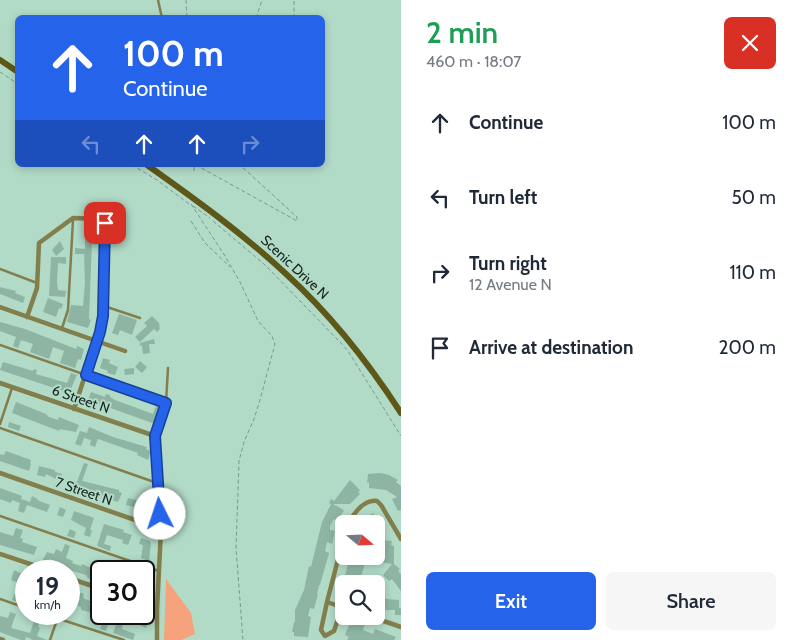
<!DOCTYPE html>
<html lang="en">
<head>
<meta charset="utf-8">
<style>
	body { margin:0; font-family:Cabin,sans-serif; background:#f6f6f7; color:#1f2937; height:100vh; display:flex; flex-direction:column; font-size:19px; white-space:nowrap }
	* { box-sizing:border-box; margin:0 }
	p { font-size:16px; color:#747a83 }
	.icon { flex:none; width:28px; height:28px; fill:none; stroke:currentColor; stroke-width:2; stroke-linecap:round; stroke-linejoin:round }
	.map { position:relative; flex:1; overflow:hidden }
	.side { display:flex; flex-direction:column; background:#fff; width:400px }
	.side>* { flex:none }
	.top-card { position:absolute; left:15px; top:15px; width:310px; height:152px; border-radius:8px; box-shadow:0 2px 8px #0003; background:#2563eb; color:#fff; overflow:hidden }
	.needle { width:32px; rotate:109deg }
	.buttons { position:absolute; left:335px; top:515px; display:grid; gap:10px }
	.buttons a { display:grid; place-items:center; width:50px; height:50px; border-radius:8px; background:#fff; box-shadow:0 2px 8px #0003; font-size:25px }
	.speed { position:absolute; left:15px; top:560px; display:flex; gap:10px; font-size:25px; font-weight:700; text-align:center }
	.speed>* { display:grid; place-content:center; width:65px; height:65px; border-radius:50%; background:#fff; box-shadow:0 2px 8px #0003; line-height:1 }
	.speed small { font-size:12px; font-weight:400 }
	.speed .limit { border:2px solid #111; border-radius:8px; background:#fff; color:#111 }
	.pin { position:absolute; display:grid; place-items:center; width:42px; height:42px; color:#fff; margin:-21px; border-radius:10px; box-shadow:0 2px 8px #0006 }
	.me { position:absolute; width:55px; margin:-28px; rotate:356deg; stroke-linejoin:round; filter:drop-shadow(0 0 4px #0008) }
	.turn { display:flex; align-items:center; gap:18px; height:105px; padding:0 25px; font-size:22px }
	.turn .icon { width:65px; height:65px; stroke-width:2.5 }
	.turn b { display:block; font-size:35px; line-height:42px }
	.lanes { display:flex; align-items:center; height:48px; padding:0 25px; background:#0003; justify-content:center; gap:25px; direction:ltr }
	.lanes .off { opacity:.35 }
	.round { display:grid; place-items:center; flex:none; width:52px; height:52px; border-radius:8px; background:#f6f6f7 }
	.overview { display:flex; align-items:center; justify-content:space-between; height:85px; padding:0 25px }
	h1 { font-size:30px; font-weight:600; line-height:38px; color:#1e9e55 }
	.primary-button { display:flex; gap:10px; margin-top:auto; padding:10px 25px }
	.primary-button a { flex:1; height:58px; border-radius:8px; background:#2563eb; color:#fff; font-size:20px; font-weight:600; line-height:58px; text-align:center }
	.primary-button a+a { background:#f6f6f7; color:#1f2937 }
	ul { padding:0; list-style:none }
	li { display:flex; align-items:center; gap:15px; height:75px; padding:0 25px }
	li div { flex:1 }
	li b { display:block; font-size:19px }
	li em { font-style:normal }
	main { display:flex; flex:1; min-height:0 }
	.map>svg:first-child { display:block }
	.green { fill:#f6a27c }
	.building { fill:#8eb5a3 }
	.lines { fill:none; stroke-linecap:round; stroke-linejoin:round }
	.path { stroke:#7a9a8c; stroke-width:1; stroke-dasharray:4 2.5; stroke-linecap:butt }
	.service { stroke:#827f4d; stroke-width:2.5 }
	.minor { stroke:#827f4d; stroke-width:4.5 }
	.secondary { stroke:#5d5817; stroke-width:6 }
	.route-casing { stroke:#184099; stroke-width:12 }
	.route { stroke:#2563eb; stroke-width:9 }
	.labels { text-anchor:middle; stroke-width:4; stroke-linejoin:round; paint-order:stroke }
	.street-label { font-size:14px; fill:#16251f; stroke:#b1dac7 }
</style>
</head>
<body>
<main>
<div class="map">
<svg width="401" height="640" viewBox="0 0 401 640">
	<rect width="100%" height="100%" fill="#b1dac7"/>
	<path class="green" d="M166 579 191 613 195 634 181 640H164Z"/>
	<path class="building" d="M85 227H92V240L89 319 91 320 88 328 67 322 71 305 83 306 85 283 84 254H75V248L85 249Z
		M60 241 64 249 56 256 52 250Z
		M51 257H66V264L58 263 57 281 58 290 66 291 65 297 49 296Z
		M0 287 16 291 15 293 25 297 23 303 0 294Z
		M48 298 63 304 61 309 59 308 56 317 43 312Z
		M119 314 137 320 132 335 120 330 118 335 112 333Z
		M152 316 159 323 160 329 157 332 154 329 140 342 135 337 147 326 144 323Z
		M0 322 25 329 76 349 77 346 84 349 81 360 78 359 75 368 60 363 64 351 53 347 49 359 30 352 33 344 21 340 18 348 13 346 16 337 0 331Z
		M154 339 155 344H149L150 353 143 354 142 345 140 346V343Z
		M103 358 110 360 109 363 118 367 115 375 107 373 108 371 100 368Z
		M140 361 147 367 142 373 135 367Z
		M3 362 33 371 34 369 37 370 36 374 67 383 71 373 77 375 69 393 0 370Z
		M134 368V374L125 375 124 369Z
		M91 392 105 397 106 394 110 395V397L115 400 153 414 157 403 162 405 155 424 88 400Z
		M16 402 46 414 49 417 58 420 59 417 79 425 76 432 60 429 59 431 12 413Z
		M9 422 21 426 19 431 8 427Z
		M89 427 113 437 147 447 146 449 151 451 148 460 137 455 138 453 98 439 95 447 90 445 91 440 84 438 81 446 75 444 80 431 87 433Z
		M6 451 31 460 30 463 31 464 29 471 0 461V454L4 455Z
		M84 463 88 464 82 481 119 490V492L122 493 118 502 68 486 70 480 77 482Z
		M39 466 55 470V472L62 474 60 481 46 474 45 477 37 475Z
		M380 473 389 475 398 480 396 482 401 486V510L398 511 392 499 397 497 386 490 369 488V482L367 483 368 474Z
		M350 480 358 488 360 491 358 492 360 494 350 504H333L344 510 338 521 334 519 330 526V530L335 531 332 544 327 542 325 551 329 553 320 585H319L317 594H318L314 609 310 608 308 616 311 617 308 637 294 636V632H292L294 622H295V610L304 590 309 566 311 567 322 522 331 504 329 503 331 499 334 501Z
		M0 488 22 496 21 499 30 502 32 496 38 499 37 500 50 505 47 512 27 505 24 513 18 511 20 503 12 500 11 503 0 499Z
		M128 498 148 503 145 510 126 505Z
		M60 507 66 510 63 517 57 515Z
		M74 511 94 518 90 530H92L90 537 84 535 86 528 71 520Z
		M373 513 376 518 378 516 383 525 376 529V524H364L362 520Z
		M104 524 124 530 123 532 132 535 128 545 122 543 123 540 107 535 104 544 111 546 110 551 97 546Z
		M16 528 23 530 20 538 23 539 22 542 37 547 34 555 0 545V532L13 536Z
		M70 529 76 532 74 538 67 536Z
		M141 538 150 541 151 543 149 561 141 558 143 545 139 544Z
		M383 540 392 541 391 545 394 546V564L400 569 398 571 401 574V591L392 579 389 581 383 575 392 564 379 562Z
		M65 544 70 546 66 558 73 561 72 563 81 566 82 564 96 570 97 566 110 571H101V578L94 575 92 579 88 578 86 575 57 566 58 562 49 559 47 565 41 563 47 552 54 554 56 549 62 552Z
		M350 556H367L359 584H343Z
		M14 570 26 576V591L22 589 18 602 12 600 19 583 11 580Z
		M72 590 84 594 83 598 90 601 89 605 101 609V615L81 610V607L69 603Z
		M376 592 383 593 381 597 387 599 399 600V608H401V615H395V610H385L376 606Z
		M10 612 16 614 11 628 30 633 36 615 41 614 38 627 40 628 37 636 47 640H33L26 637 25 640H21L0 632V616L8 618Z
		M105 614H133L149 620 146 628 124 618 122 629 135 634 133 640 113 633 117 622 110 619 106 631 100 629Z
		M351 620 365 624 363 630 373 634 375 629 396 637 394 640H347L349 637 345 635Z"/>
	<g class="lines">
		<path class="path" d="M186 0 187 18
			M256 18 262 0
			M294 18V0
			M0 72 18 84
			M132 165 157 180 189 204
			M196 165 297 221V217L240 165
			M194 171V165
			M191 204 225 256 240 282 258 321 272 336 275 344 260 400 254 419 244 442 239 461 236 548 243 640
			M193 206 210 218
			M191 221 205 243 230 267
			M213 221 265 265 340 342 348 351 401 436"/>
		<path class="service" d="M158 0 162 18
			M0 269 37 283
			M104 306 140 318
			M62 328 68 310 73 220
			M0 345 166 403
			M0 424 12 388
			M0 428 157 483
			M155 436 166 403 168 368
			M0 516 159 571
			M69 586 71 580
			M0 599 26 608
			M44 614 124 640
			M50 640 59 614"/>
		<path class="minor" d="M0 307 125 351
			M27 317 37 288 39 243 73 218 102 219 106 227 102 324 74 409
			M0 383 155 436 161 529 157 610V640
			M0 473 161 529
			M348 524C354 513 364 499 377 501L381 505 401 539
			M344 536 327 602 344 608
			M0 554 51 571
			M69 578 101 589
			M327 602 321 630 325 636 334 631 342 607
			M144 605 157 610
			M369 616 401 627
			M0 639 3 640"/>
		<path class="secondary" d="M0 60 18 72
			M147 165C195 199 242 233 285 273 330 314 368 362 401 413"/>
	</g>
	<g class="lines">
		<g class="route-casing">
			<path id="route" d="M105 223 103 316 100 332 86 375 166 403 155 436 160 514"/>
		</g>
		<use href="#route" class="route"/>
	</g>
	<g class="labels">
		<g class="street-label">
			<text transform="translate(295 267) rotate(43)" y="5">Scenic Drive N</text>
			<text transform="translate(81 399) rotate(19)" y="5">6 Street N</text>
			<text transform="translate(84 491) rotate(19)" y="5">7 Street N</text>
		</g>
	</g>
</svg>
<div class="buttons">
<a><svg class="needle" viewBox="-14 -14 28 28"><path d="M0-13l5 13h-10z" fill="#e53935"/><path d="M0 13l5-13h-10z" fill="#747a83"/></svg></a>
<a><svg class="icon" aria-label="search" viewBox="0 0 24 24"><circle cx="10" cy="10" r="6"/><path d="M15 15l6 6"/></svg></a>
</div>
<div class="speed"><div>19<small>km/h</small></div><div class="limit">30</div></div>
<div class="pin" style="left:105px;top:223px;background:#d93025"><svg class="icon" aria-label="arrive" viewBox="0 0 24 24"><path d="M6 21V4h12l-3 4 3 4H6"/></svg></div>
<svg class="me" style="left:160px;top:514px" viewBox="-20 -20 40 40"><circle r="19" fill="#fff"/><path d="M0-13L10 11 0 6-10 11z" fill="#2563eb"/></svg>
<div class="top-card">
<div class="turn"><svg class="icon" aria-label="ahead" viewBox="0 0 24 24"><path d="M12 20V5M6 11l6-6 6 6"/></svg><div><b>100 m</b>Continue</div></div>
<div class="lanes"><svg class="icon off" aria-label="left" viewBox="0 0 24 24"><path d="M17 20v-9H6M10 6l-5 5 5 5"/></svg><svg class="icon" aria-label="ahead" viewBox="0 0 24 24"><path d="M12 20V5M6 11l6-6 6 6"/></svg><svg class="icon" aria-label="ahead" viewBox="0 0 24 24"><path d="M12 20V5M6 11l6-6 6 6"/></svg><svg class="icon off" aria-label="right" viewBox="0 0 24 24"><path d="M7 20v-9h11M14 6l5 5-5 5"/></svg></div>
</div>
</div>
<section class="side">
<div class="overview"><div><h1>2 min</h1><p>460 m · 18:07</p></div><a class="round" style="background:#d93025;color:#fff"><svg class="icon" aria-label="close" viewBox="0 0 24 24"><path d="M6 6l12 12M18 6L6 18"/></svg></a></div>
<ul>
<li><svg class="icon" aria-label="ahead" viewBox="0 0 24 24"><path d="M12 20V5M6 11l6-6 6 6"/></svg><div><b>Continue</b></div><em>100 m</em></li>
<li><svg class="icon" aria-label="left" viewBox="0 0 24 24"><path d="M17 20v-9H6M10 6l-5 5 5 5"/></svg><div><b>Turn left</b></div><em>50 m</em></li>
<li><svg class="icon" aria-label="right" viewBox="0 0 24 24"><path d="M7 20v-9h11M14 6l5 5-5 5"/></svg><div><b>Turn right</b><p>12 Avenue N</p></div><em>110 m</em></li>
<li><svg class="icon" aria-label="arrive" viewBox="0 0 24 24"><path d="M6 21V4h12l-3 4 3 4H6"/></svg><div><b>Arrive at destination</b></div><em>200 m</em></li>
</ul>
<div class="primary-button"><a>Exit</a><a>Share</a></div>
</section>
</main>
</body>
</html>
